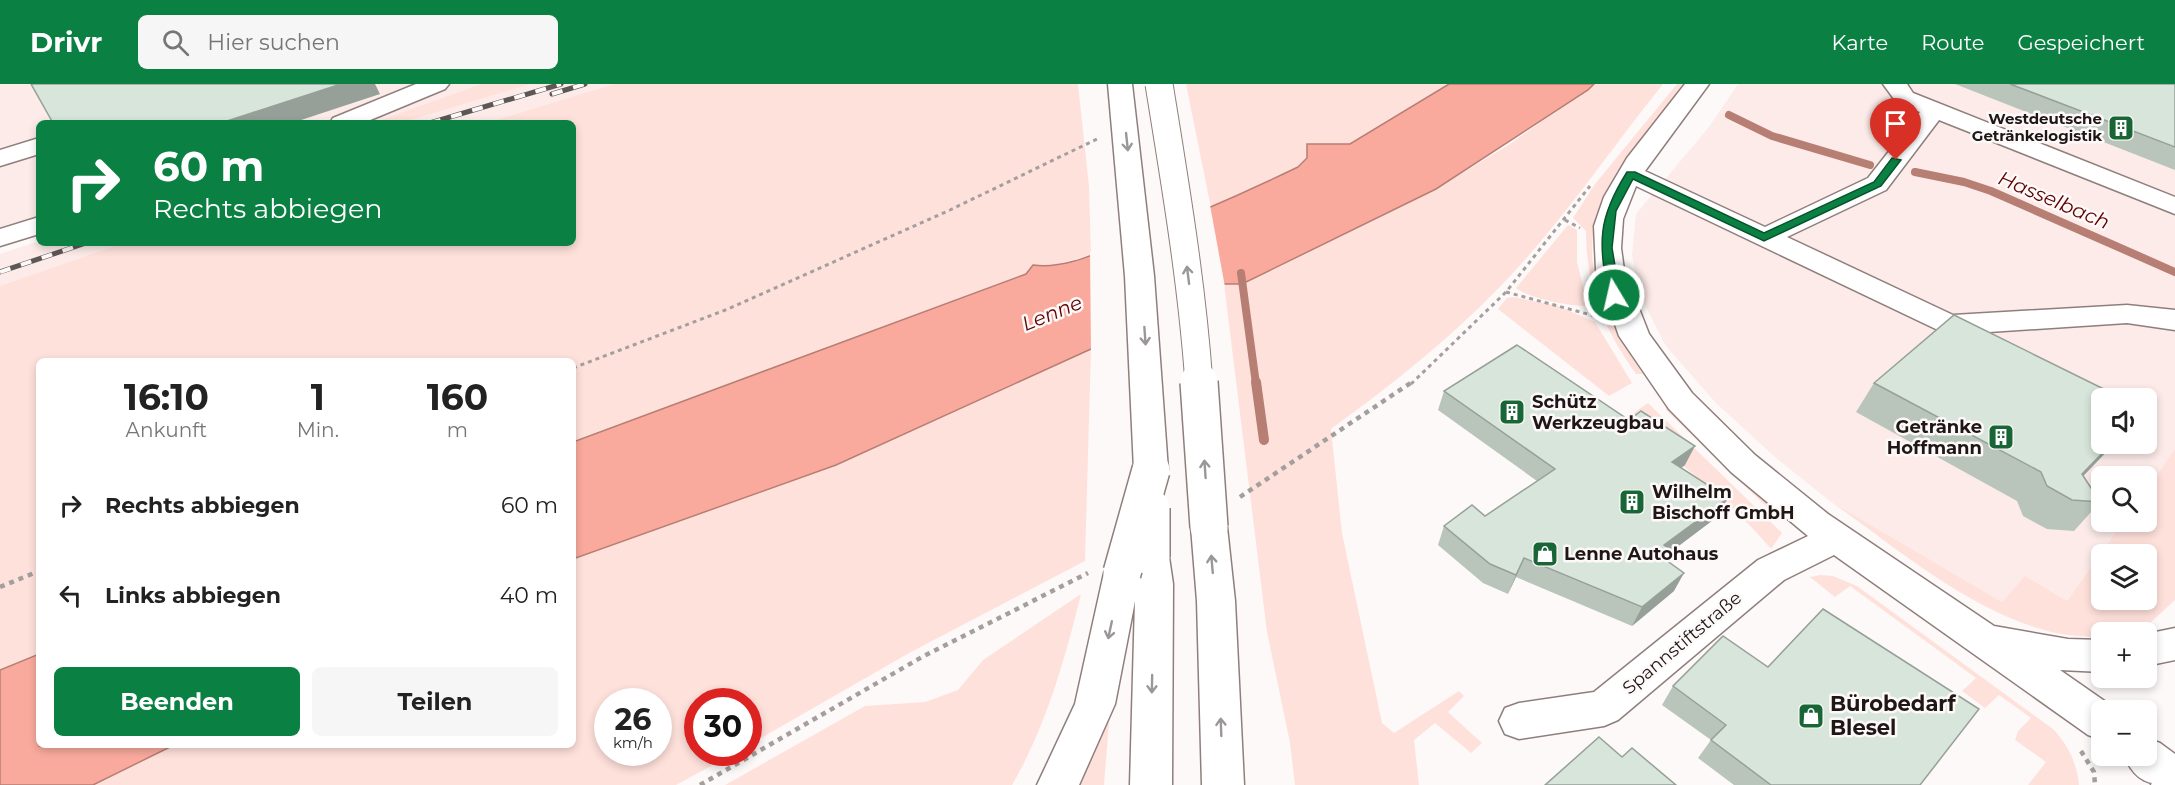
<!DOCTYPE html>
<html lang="de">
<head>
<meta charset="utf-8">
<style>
	body { margin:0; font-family:Montserrat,sans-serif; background:#f6f6f6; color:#222; height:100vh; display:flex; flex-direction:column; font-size:22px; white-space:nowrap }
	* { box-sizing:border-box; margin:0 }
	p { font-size:20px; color:#767676 }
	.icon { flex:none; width:33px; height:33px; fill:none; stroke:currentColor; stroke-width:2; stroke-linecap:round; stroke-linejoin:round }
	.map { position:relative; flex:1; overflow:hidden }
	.panel { position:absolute; left:36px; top:274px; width:540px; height:390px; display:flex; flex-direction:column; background:#fff; border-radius:9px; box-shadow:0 3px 9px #0003 }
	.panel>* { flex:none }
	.banner { position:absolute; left:36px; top:36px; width:540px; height:126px; border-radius:9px; box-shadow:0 3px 9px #0003; background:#0b8043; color:#fff; overflow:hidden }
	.tools { position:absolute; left:2091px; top:304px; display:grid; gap:12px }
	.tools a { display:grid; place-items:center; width:66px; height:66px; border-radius:9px; background:#fff; box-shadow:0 3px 9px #0003; font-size:30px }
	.speed { position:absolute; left:594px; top:604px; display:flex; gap:12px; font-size:30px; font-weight:700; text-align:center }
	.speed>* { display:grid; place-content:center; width:78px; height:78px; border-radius:50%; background:#fff; box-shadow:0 3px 9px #0003; line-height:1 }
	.speed small { font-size:15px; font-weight:400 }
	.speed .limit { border:9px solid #d22; background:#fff; color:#111 }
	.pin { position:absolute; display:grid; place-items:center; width:51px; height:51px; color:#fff; margin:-62px -26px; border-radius:50% 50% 50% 0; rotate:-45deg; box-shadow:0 0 6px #0007 }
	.pin .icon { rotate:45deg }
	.me { position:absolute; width:66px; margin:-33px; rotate:351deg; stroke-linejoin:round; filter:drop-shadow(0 0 4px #0008) }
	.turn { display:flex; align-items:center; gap:21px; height:126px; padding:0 18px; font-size:27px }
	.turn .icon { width:78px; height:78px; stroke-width:2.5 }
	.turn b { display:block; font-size:42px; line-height:51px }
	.eta { display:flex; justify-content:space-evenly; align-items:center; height:102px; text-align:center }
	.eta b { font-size:36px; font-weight:700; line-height:42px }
	.cta { display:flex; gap:12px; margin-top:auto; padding:12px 18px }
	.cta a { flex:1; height:69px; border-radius:9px; background:#0b8043; color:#fff; font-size:24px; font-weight:700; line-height:69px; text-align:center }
	.cta a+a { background:#f6f6f6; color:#222 }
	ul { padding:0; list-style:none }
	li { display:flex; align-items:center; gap:18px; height:90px; padding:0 18px }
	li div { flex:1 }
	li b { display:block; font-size:22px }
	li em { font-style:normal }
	header { display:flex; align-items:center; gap:36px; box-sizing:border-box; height:84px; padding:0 30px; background:#0b8043; color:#fff }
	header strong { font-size:28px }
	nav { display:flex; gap:33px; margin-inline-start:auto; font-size:21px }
	.search { width:420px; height:54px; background:#f6f6f6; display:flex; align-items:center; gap:15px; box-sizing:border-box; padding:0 21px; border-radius:9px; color:#767676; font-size:22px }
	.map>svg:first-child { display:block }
	.built { fill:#fcebe8; fill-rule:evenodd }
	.green { fill:#ffe1db; fill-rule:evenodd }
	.water { fill:#f9aa9d; stroke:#b77e74; stroke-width:1.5 }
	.pier { fill:#fdf9f8 }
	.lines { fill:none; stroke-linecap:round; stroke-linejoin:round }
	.stream-far1 { stroke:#b77e74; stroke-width:8 }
	.stream { stroke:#b77e74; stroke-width:10 }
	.minor-casing { stroke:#8f7f7c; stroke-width:3 }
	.major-casing { stroke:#8f7f7c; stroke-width:3 }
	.highway-casing { stroke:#8f7f7c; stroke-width:3 }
	.path-far1 { stroke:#a49f9e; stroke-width:3; stroke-dasharray:4 4; stroke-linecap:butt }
	.path { stroke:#a49f9e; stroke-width:4.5; stroke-dasharray:5 5; stroke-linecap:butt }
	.minor { fill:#fff; fill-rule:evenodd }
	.major { fill:#fff; fill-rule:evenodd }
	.highway { fill:#fff; fill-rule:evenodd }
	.rail-casing { stroke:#5d5756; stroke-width:5 }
	.rail { stroke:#fdf9f8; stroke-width:4; stroke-dasharray:11; stroke-linecap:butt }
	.highway-bridge-far1-casing { stroke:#8f7f7c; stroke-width:29; stroke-linecap:butt }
	.highway-bridge-casing { stroke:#8f7f7c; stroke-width:40; stroke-linecap:butt }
	.highway-bridge-far1 { stroke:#fff; stroke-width:27 }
	.highway-bridge { stroke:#fff; stroke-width:37 }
	.wall { fill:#b9c5bb }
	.shaded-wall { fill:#96a099 }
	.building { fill:#d7e5da; stroke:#96a099; stroke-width:1.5 }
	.oneway { stroke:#9a9796 }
	.route { fill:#0b8043; stroke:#07532c; stroke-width:1.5 }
	.labels { text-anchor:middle; stroke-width:5; stroke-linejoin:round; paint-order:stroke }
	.far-poi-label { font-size:15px; font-weight:bold; fill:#1e1716; stroke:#fdf9f8; text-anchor:end }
	.poi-label { font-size:18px; font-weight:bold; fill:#1e1716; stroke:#fdf9f8; text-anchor:start }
	.street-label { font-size:18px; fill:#1e1716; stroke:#fdf9f8 }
	.water-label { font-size:20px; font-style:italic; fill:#600200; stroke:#fdf9f8 }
	.near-poi-label { font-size:21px; font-weight:bold; fill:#1e1716; stroke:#fdf9f8; text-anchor:start }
</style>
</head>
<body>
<header>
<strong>Drivr</strong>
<div class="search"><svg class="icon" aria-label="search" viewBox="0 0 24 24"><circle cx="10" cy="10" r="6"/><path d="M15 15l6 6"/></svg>Hier suchen</div>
<nav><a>Karte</a><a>Route</a><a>Gespeichert</a></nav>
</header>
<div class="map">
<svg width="2175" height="701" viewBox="0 0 2175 701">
	<rect width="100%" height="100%" fill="#fdf9f8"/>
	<path class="built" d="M0 0H481L372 39H39V148L0 160Z
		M531 0H614L486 39H401Z
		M1738 0H2175V365L2147 405 2146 393H2102V438H2123L2067 517 2002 518 1830 417 1775 373 1716 319 1666 262 1640 212 1632 171 1636 130 1709 43ZM2102 315H2146V360H2102Z
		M39 157V159H123L0 202V170Z"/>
	<path class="green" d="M481 0H531L401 39H372Z
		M614 0H1078L1089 102 1091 171 1047 183 1033 181 1026 190 573 358V278H39V570L0 586V202L123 159H573V39H486Z
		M1186 0H1449L1350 60H1307V74L1298 83 1211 124Z
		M1593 0H1663C1618 56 1577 116 1530 170 1472 237 1403 293 1331 345L1342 449 1382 639 1394 649 1459 607 1464 612 1448 628 1482 659 1471 669 1435 639 1414 656 1419 701H1295L1290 659 1267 548 1224 200H1242L1436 105 1510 60Z
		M1677 0H1684C1597 114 1550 154 1643 290H1636C1604 245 1586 202 1586 147L1573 134 1595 100Z
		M1568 141 1577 146V178L1588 222C1572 223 1528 214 1516 204Z
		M1513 213 1558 222 1595 238 1632 299 1609 312 1498 225 1507 214Z
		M1091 265 1085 477 911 568 749 661 748 618H698V669H735L676 701H93L172 662H573V475ZM608 618H658V669H608Z
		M1648 319 1782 449 1771 465C1727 414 1689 384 1633 347L1536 394Z
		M1671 323 1776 425 1782 434 1777 433 1665 325Z
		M2175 365V516L2148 541 2132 549H2102L2101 554C2085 552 2067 552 2051 548 1969 527 1898 465 1830 417L2002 518 2025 492 2067 517 2123 438H2146L2147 405ZM2102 471H2146V516H2102Z
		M1820 491 1833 492 1857 502 2053 645C2068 661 2077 679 2079 701H2028L2046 678 2015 656 2018 647 2031 634 1999 611 1985 624 1962 607 1976 594 1850 502 1835 513 1810 493Z
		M1081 510C1065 575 1046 643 1012 701H725L865 622 925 618 958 606 983 576Z
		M1111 613 1104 701H1078L1083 691Z"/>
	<path class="water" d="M1449 0H1594L1588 6 1436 105 1242 200H1224L1091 265 836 381 573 475V358L1026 190 1033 181C1065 186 1101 167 1130 156 1187 134 1242 110 1298 83L1307 74V60H1350Z
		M39 570V662H172L93 701H0V586Z"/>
	<path class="pier" d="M1210 121 1225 203 1091 269 1090 168Z"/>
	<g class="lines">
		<path class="stream-far1" d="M1729 31 1772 52 1870 81
			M1915 88 1964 98 1991 107 2175 188
			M1241 189 1256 300"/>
		<path class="stream" d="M1256 298 1264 356"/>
		<g class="minor-casing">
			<path id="minor" d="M416 0H449L445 5 363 39H330L333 34Z
				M1685 0H1709L1645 87 1765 143 1868 94 1920 28 1897 19 1883 0H1907L1913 9 2175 113V130L1939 36 1886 106 1787 153 1953 231 2127 221 2175 226V246L2127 239 1989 248 1999 258 1995 265 1984 268 1636 102 1623 135 1621 164 1624 186 1649 250 1692 309 1755 371 1828 430 1994 542 2068 555 2102 556V588L2060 586 2116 625 2102 627V656L2088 651 1834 471 1784 496 1618 636 1604 642 1519 655 1505 650 1499 637 1505 624 1519 619 1594 608 1758 476 1808 452 1731 388 1669 325 1619 252 1596 186 1594 142 1604 113 1627 74Z
				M39 54V70L0 82V66Z
				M39 133V150L0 162V145Z
				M2175 544V576L2146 582V550Z
				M2146 654 2160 659 2175 670V701C2148 701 2136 698 2124 672H2146Z"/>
		</g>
		<g class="major-casing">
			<path id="major" d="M2175 671V701H2151L2160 676Z"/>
		</g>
		<g class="highway-casing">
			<path id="highway" d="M1108 0H1132L1154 192 1168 386 1163 395 1151 398 1139 395 1134 386 1125 192Z
				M1209 429 1222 433 1227 443 1235 517 1244 701H1202L1197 517 1191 443 1196 433Z
				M1151 459 1164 463 1169 473 1173 500 1172 701H1130L1135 517 1115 620 1079 701H1037L1075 620 1104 489 1109 479 1122 475 1133 478 1138 463Z"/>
		</g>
		<path class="path-far1" d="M1565 136 1580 144
			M1506 208 1595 232
			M573 284 728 225 950 126 1097 55
			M1411 300 1506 208 1590 102"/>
		<path class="path" d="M1240 413 1412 298
			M0 503 39 487
			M2081 667 2094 688 2095 701
			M700 701 922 573 1088 489"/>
		<use href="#minor" class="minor"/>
		<use href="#major" class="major"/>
		<use href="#highway" class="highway"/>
		<g class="rail-casing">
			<path id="rail" d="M552 10 585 0
				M430 39 561 0
				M0 188 86 159"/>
		</g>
		<use href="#rail" class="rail"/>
		<g class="highway-bridge-far1-casing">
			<path id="highway-bridge-far1" d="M1159 0C1175 99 1192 199 1199 300"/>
		</g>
		<g class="highway-bridge-casing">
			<path id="highway-bridge" d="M1199 298 1209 443
				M1151 424V473
				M1122 489 1151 386"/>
		</g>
		<use href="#highway-bridge-far1" class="highway-bridge-far1"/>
		<use href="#highway-bridge" class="highway-bridge"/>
	</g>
	<path class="wall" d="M1955 0H2175V86Z
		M1874 299 2102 360H2114L2083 392 2100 418 2074 447 2047 445 2023 432 2017 417 1856 328Z
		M1444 307 1685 381 1681 384 1717 433 1664 473 1663 474 1674 507 1632 542 1516 493 1508 510 1483 499 1438 461 1444 442 1485 432 1537 397 1438 326Z
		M1673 602 1920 701H1734L1698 674 1711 656 1662 621Z"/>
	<path class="shaded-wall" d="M341 0H375L380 10 292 39H221Z
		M2111 360H2114L2064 412 2082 390Z
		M1695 362 1685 381 1663 397 1672 378Z
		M1728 414 1717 433 1664 473 1658 483 1655 479 1664 461Z
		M1524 474 1516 493 1508 510 1516 491Z
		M1684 489 1674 507 1632 542 1642 523Z"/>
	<path class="building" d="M31 0H341L221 39H53Z
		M2010 0H2175V63Z
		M1954 231 2124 315H2102V360H2111L2082 390 2100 418 2072 416 2047 402 2041 388 1874 299Z
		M1517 261 1629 336 1641 327 1695 362 1672 378 1728 414 1664 461 1668 464 1659 471 1684 489 1642 523 1524 474 1516 491 1490 480 1444 442 1472 421 1485 432 1555 385 1444 307Z
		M1823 525 1979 625 1920 701H1771L1711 656 1726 641 1673 602 1723 552 1768 583Z
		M1599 653 1622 673 1632 664 1676 701H1545Z"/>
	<defs><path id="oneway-shaft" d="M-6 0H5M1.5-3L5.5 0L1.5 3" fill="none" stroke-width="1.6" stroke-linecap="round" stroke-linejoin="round" transform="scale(1.5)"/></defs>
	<g class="oneway">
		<use href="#oneway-shaft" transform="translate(1127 58) rotate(84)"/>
		<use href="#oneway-shaft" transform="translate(1188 191) rotate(-97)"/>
		<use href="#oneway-shaft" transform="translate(1145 252) rotate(86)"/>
		<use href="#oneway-shaft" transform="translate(1205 385) rotate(-94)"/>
		<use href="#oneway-shaft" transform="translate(1212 480) rotate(-95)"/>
		<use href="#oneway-shaft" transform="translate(1110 546) rotate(102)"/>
		<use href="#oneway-shaft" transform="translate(1152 600) rotate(91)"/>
		<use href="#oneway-shaft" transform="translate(1221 643) rotate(-92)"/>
	</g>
	<path class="route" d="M1892 74 1901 76 1881 102 1764 157 1633 95 1616 127 1612 164 1620 211 1614 215 1608 211C1599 157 1597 136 1627 88H1635L1764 149 1874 98Z"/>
	<defs>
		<g id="building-square" transform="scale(1.35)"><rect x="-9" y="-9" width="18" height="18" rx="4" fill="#186635" stroke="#fdf9f8"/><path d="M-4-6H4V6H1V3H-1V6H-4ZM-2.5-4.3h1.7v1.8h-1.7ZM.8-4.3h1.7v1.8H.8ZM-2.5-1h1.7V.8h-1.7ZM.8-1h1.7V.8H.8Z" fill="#fff"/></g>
		<g id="shop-square" transform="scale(1.35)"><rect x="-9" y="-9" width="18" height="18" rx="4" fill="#186635" stroke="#fdf9f8"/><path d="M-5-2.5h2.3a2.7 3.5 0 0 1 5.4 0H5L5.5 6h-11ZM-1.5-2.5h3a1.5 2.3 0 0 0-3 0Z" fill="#fff"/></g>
	</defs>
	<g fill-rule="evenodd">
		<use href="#building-square" x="2121" y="44"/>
		<use href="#building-square" x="1512" y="328"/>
		<use href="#building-square" x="2001" y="353"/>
		<use href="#building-square" x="1632" y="418"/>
		<use href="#shop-square" x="1545" y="470"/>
		<use href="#shop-square" x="1811" y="632"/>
	</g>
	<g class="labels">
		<g class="far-poi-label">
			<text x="2102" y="40">Westdeutsche<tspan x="2102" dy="17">Getränkelogistik</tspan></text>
		</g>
		<g class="poi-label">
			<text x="1532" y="324">Schütz<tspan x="1532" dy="21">Werkzeugbau</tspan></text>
			<text x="1982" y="349" text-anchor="end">Getränke<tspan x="1982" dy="21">Hoffmann</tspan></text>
			<text x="1652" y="414">Wilhelm<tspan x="1652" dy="21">Bischoff GmbH</tspan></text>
			<text x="1564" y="476">Lenne Autohaus</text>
		</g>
		<g class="street-label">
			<text transform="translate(1682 559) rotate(-40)" y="6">Spannstiftstraße</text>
		</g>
		<g class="water-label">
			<text transform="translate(2054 116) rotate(23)" y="7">Hasselbach</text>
			<text transform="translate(1052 229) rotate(-22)" y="7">Lenne</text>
		</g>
		<g class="near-poi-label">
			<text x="1830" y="627">Bürobedarf<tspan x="1830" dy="24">Blesel</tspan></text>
		</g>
	</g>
</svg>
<div class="tools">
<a><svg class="icon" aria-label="sound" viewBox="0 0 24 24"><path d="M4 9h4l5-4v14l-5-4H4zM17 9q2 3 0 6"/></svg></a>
<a><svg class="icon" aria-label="search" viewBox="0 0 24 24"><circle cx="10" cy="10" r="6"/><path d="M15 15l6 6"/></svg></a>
<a><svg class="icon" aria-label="layers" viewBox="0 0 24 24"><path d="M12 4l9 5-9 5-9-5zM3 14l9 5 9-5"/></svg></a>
<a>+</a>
<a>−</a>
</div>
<div class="speed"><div>26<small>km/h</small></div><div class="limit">30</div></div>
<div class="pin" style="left:1896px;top:76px;background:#d93025"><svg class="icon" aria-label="arrive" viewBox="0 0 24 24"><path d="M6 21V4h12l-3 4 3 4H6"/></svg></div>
<svg class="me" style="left:1614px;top:211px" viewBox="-20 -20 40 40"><circle r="17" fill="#0b8043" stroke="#fff" stroke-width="3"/><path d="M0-11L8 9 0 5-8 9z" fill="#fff"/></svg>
<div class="banner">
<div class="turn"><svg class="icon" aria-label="right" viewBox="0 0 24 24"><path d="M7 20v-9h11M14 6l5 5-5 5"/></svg><div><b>60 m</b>Rechts abbiegen</div></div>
</div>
<section class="panel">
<div class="eta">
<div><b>16:10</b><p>Ankunft</p></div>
<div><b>1</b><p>Min.</p></div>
<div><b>160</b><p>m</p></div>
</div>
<ul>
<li><svg class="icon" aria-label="right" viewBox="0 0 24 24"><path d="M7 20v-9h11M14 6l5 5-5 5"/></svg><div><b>Rechts abbiegen</b></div><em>60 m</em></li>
<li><svg class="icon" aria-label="left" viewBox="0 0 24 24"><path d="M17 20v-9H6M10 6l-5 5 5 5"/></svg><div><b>Links abbiegen</b></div><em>40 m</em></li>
</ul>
<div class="cta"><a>Beenden</a><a>Teilen</a></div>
</section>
</div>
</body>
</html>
